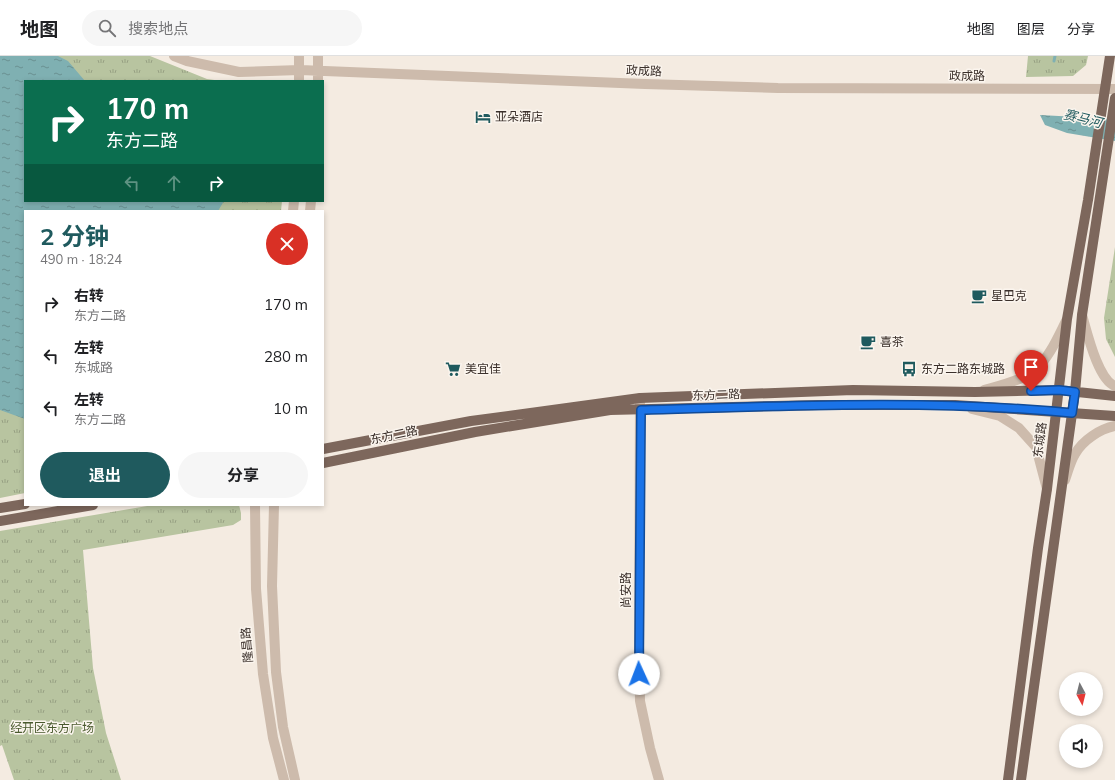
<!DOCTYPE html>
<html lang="zh">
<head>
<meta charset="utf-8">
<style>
	body { margin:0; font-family:Mulish,"Noto Sans SC",sans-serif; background:#f6f6f6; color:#202124; height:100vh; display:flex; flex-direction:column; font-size:15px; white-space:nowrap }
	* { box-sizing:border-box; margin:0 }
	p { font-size:13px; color:#757577 }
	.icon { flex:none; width:22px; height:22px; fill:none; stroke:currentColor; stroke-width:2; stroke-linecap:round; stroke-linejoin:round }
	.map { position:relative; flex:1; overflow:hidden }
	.sheet { position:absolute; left:24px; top:154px; width:300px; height:296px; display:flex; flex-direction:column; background:#fff; border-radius:0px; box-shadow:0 2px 6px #0003 }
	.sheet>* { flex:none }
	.banner { position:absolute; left:24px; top:24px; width:300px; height:122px; border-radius:0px; box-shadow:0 2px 6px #0003; background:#0b6e4f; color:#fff; overflow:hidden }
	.needle { width:26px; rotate:173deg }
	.buttons { position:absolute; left:1059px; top:616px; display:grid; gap:8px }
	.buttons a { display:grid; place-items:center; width:44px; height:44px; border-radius:50%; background:#fff; box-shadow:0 2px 6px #0003; font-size:20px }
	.pin { position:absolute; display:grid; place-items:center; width:34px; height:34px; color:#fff; margin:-41px -17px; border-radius:50% 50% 50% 0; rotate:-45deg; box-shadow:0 0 4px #0007 }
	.pin .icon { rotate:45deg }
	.me { position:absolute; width:44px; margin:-22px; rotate:358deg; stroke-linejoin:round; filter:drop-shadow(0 0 3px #0008) }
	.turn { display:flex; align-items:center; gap:14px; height:84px; padding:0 16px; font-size:18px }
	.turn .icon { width:52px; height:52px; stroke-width:2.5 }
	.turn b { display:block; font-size:28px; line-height:34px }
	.lanes { display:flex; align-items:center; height:38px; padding:0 16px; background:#0003; justify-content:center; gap:20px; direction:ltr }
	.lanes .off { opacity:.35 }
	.round { display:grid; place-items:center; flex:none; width:42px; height:42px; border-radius:21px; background:#f6f6f6 }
	.summary { display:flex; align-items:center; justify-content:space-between; height:68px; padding:0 16px }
	h1 { font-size:24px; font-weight:700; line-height:30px; color:#1f5a5e }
	.cta { display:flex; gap:8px; margin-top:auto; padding:8px 16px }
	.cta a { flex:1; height:46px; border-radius:24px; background:#1f5a5e; color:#fff; font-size:16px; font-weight:700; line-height:46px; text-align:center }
	.cta a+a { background:#f6f6f6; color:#202124 }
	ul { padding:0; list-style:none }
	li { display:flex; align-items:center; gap:12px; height:52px; padding:0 16px }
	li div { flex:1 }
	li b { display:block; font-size:15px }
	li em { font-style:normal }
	header { display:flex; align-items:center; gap:24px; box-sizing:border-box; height:56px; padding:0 20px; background:#fff; border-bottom:1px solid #e0e0e0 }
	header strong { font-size:19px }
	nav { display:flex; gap:22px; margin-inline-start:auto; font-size:14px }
	.search { width:280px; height:36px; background:#f6f6f6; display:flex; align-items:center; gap:10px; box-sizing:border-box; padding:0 14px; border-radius:22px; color:#757577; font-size:15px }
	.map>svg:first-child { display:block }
	.park { fill:url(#park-tufts) }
	.water { fill:url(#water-ripples) }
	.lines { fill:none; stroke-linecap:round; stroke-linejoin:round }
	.stream { stroke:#7fb0b2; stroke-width:3 }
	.minor { stroke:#cdbbac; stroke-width:10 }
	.major { stroke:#7d675c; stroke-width:10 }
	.route-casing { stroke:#114b97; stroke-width:10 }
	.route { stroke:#1a73e8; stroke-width:7 }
	.labels { text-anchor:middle; stroke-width:3; stroke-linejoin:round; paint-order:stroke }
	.street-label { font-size:12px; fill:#3b302b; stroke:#fbf5ee }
	.poi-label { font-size:12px; fill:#3b302b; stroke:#fbf5ee; text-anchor:start }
	.park-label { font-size:12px; fill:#4a5a2e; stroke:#fbf5ee }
	.water-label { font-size:13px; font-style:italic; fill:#1f5a5e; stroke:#fbf5ee }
</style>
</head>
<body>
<header>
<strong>地图</strong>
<div class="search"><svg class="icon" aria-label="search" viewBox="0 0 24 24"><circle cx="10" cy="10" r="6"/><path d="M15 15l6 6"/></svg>搜索地点</div>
<nav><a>地图</a><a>图层</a><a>分享</a></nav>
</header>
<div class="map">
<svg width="1115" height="724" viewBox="0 0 1115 724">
	<defs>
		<pattern id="park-tufts" width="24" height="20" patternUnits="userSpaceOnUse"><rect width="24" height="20" fill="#b8c4a0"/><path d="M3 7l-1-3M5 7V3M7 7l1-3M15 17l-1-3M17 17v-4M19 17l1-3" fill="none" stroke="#97a083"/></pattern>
		<pattern id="water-ripples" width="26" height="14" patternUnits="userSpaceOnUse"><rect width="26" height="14" fill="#7fb0b2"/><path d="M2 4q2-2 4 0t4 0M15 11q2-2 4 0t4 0" fill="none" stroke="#699091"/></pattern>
	</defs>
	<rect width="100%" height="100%" fill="#f4ebe1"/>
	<path class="park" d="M0 0H150L207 23 222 25H25V145H282L281 155H25V437L0 442Z
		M1028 0H1088L1086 9 1073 20 1026 21Z
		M1115 191V301L1106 283 1104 262Z
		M153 449H239L241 457V464L233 469 83 494 93 612 106 677 121 724H14L2 689 0 690V475Z"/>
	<path class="water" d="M0 0H58L68 5 85 25H25V145H224L218 155H25V363L0 354Z
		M1040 59 1115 63V85L1067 77 1045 69Z"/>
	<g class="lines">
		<path class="stream" d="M1054 5 1055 0"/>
		<path class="minor" d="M174 0 187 5 239 16 300 14 645 28 778 32 1115 33
			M318 0V25
			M299 25V0
			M293 155 294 145
			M310 155 311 145
			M1082 259C1087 276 1098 324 1115 330
			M984 334C998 330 1024 324 1035 314 1049 302 1058 281 1066 265
			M640 342 639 591 640 645 650 692 659 724
			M972 353 1000 360 1019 372 1036 391 1047 433
			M1065 424C1068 416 1070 406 1075 398 1083 384 1100 373 1115 370
			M255 449 256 533 263 618 273 682 284 724
			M274 449 272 530 276 616 283 671 295 724"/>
		<path class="major" d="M323 393 471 365 640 342 853 334 975 336 1059 334 1115 340
			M323 407 475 376 610 354 818 349H955L1115 360
			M0 452 25 448
			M0 465 93 449
			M1008 724 1038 492 1047 433 1067 263 1088 144 1110 0
			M1021 724 1075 336 1082 259 1115 42"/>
	</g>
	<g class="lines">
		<g class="route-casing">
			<path id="route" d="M639 618 641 354C784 350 929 343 1072 357L1075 336 1059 334 1031 335"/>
		</g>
		<use href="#route" class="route"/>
	</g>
	<defs>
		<g id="hotel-bare" transform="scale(1.2)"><path d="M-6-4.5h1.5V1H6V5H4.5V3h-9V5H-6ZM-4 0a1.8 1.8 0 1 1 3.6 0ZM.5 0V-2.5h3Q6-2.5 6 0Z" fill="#1f5a5e" stroke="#fbf5ee" stroke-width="2.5" paint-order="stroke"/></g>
		<g id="cafe-bare" transform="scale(1.2)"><path d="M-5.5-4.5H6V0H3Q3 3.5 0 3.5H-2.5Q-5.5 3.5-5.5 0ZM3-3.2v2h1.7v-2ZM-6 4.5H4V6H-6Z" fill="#1f5a5e" stroke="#fbf5ee" stroke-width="2.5" paint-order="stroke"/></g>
		<g id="supermarket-bare" transform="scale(1.2)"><path d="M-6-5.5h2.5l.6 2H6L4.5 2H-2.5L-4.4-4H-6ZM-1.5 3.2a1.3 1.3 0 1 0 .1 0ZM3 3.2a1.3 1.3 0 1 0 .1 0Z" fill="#1f5a5e" stroke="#fbf5ee" stroke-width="2.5" paint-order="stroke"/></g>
		<g id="bus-bare" transform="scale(1.2)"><path d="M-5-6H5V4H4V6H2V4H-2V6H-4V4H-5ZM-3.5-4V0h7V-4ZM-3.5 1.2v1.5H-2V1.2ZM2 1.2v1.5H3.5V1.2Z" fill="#1f5a5e" stroke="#fbf5ee" stroke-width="2.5" paint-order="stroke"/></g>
	</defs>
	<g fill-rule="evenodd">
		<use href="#hotel-bare" x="483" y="61"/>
		<use href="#cafe-bare" x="979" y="240"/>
		<use href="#cafe-bare" x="868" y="286"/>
		<use href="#supermarket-bare" x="453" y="313"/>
		<use href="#bus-bare" x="909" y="313"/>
	</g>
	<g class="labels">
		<g class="street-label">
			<text transform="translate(644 15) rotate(2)" y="4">政成路</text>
			<text x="967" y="24">政成路</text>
			<text transform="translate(716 339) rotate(-2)" y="4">东方二路</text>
			<text transform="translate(394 379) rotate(-12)" y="4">东方二路</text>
			<text transform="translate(1040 384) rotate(-83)" y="4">东城路</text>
			<text transform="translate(626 534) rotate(-90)" y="4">尚安路</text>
			<text transform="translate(247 589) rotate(-95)" y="4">隆昌路</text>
		</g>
		<g class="poi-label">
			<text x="495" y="65">亚朵酒店</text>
			<text x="991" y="244">星巴克</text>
			<text x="880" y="290">喜茶</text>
			<text x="465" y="317">美宜佳</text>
			<text x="921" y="317">东方二路东城路</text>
		</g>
		<g class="park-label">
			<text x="52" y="676">经开区东方广场</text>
		</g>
		<g class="water-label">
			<text transform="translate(1083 62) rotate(14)" y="5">赛马河</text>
		</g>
	</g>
</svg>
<div class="buttons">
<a><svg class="needle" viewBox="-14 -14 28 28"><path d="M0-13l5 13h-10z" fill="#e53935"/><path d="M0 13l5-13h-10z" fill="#757577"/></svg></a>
<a><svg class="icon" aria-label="sound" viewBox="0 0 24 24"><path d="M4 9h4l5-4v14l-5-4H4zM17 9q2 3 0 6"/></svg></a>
</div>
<div class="pin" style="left:1031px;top:335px;background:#d93025"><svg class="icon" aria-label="arrive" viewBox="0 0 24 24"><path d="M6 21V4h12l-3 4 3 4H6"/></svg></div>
<svg class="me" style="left:639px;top:618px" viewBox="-20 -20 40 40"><circle r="19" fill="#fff"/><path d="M0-13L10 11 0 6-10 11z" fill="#1a73e8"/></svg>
<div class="banner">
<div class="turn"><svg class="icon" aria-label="right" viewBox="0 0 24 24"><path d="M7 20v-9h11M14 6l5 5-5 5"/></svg><div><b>170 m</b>东方二路</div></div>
<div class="lanes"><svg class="icon off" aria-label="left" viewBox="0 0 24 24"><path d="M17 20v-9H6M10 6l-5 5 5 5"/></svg><svg class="icon off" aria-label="ahead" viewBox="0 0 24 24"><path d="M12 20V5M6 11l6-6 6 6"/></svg><svg class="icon" aria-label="right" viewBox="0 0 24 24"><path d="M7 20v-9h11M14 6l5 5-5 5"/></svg></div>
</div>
<section class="sheet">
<div class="summary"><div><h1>2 分钟</h1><p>490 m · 18:24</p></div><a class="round" style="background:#d93025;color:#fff"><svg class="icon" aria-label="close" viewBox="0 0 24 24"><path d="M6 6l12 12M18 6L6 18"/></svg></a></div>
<ul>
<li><svg class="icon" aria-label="right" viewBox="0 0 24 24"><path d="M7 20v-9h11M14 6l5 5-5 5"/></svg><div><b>右转</b><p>东方二路</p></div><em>170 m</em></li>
<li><svg class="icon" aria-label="left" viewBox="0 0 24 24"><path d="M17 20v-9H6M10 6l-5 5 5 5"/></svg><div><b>左转</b><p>东城路</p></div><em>280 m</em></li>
<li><svg class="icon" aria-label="left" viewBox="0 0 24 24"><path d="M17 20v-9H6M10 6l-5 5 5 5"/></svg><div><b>左转</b><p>东方二路</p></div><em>10 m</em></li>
</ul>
<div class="cta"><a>退出</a><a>分享</a></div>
</section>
</div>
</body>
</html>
